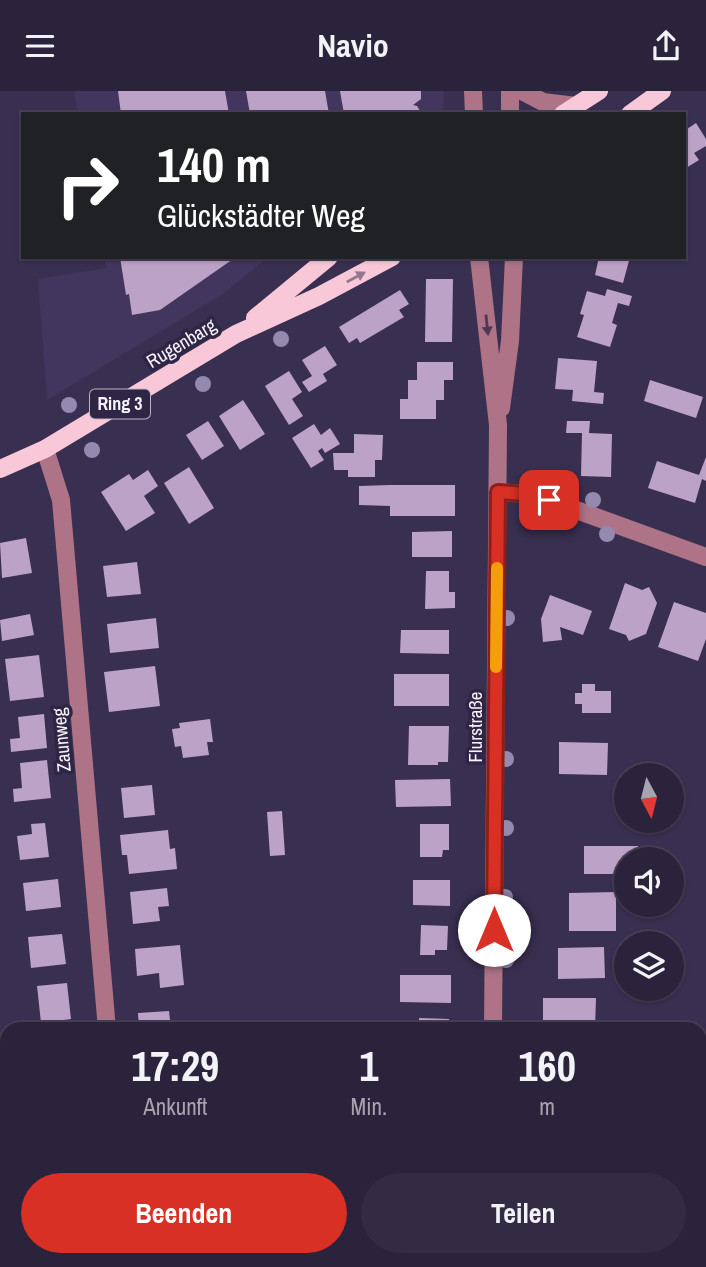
<!DOCTYPE html>
<html lang="de">
<head>
<meta charset="utf-8">
<style>
	body { margin:0; font-family:"Archivo Narrow",sans-serif; background:#332b43; color:#f1f3f6; height:100vh; display:flex; flex-direction:column; font-size:26px; white-space:nowrap }
	* { box-sizing:border-box; margin:0 }
	p { font-size:23px; color:#a6a4af }
	.icon { flex:none; width:38px; height:38px; fill:none; stroke:currentColor; stroke-width:2; stroke-linecap:round; stroke-linejoin:round }
	.map { position:relative; flex:1; overflow:hidden }
	.side { position:absolute; left:0px; top:931px; width:707px; height:245px; display:flex; flex-direction:column; background:#2b233c; border-radius:21px 21px 0 0; box-shadow:0 2px 5px #0004,0 0 0 2px #474056 }
	.side>* { flex:none }
	.guide { position:absolute; left:21px; top:21px; width:665px; height:147px; border-radius:0px; box-shadow:0 2px 5px #0004,0 0 0 2px #474056; background:#202124; color:#fff; overflow:hidden }
	.needle { width:46px; rotate:173deg }
	.fabs { position:absolute; left:614px; top:672px; display:grid; gap:14px }
	.fabs a { display:grid; place-items:center; width:70px; height:70px; border-radius:50%; background:#2b233c; box-shadow:0 2px 5px #0004,0 0 0 2px #474056; font-size:35px }
	.pin { position:absolute; display:grid; place-items:center; width:60px; height:60px; color:#fff; margin:-30px; border-radius:14px; box-shadow:0 4px 10px #0006 }
	.me { position:absolute; width:77px; margin:-38px; rotate:0deg; stroke-linejoin:round; filter:drop-shadow(0 0 5px #0008) }
	.turn { display:flex; align-items:center; gap:24px; height:147px; padding:0 21px; font-size:32px }
	.turn .icon { width:91px; height:91px; stroke-width:2.5 }
	.turn b { display:block; font-size:49px; line-height:60px }
	.eta { display:flex; justify-content:space-evenly; align-items:center; height:119px; text-align:center }
	.eta b { font-size:42px; font-weight:700; line-height:49px }
	.action { display:flex; gap:14px; margin-top:auto; padding:14px 21px }
	.action a { flex:1; height:80px; border-radius:42px; background:#d93025; color:#fff; font-size:28px; font-weight:700; line-height:80px; text-align:center }
	.action a+a { background:#332b43; color:#f1f3f6 }
	header { display:flex; justify-content:space-between; align-items:center; height:91px; padding:0 21px; background:#2b233c; font-size:32px; font-weight:700 }
	.map>svg:first-child { display:block }
	.built { fill:#42365e }
	.building { fill:#bca2c6 }
	.lines { fill:none; stroke-linecap:round; stroke-linejoin:round }
	.minor { stroke:#ae7387; stroke-width:18 }
	.major { stroke:#f9c8d8; stroke-width:18 }
	.tree { fill:#9489af }
	.oneway { fill:#94768e }
	.oneway2 { fill:#4f3856 }
	.route-casing { stroke:#8d1f18; stroke-width:18 }
	.route { stroke:#d93025; stroke-width:12 }
	.slow { stroke:#f59e0b; stroke-width:12 }
	.labels { text-anchor:middle; stroke-width:7; stroke-linejoin:round; paint-order:stroke }
	.shield { fill:#2f2545; stroke:#bab6c5; stroke-width:2 }
	.shield-label { font-size:18px; font-weight:bold; fill:#f6f4fc }
	.street-label { font-size:19px; fill:#f6f4fc; stroke:#2f2545 }
</style>
</head>
<body>
<header><svg class="icon" aria-label="menu" viewBox="0 0 24 24"><path d="M4 6h16M4 12h16M4 18h16"/></svg>Navio<svg class="icon" aria-label="share" viewBox="0 0 24 24"><path d="M12 15V3M7 8l5-5 5 5M5 13v7h14v-7"/></svg></header>
<div class="map">
<svg width="706" height="1176" viewBox="0 0 706 1176">
	<rect width="100%" height="100%" fill="#392f50"/>
	<path class="built" d="M74 0H444L443 23H78Z
		M104 166H268L223 203 47 309 38 188 106 177Z"/>
	<path class="building" d="M118 0H225L229 23H121Z
		M246 0H325L329 23H250Z
		M340 0H421V8L413 14 417 15 422 23H344Z
		M696 32 706 48V55L694 62 699 69 686 77 684 74V40Z
		M120 166H236L160 219 132 224 129 203 126 204Z
		M599 166H630L623 192 595 184Z
		M426 188H453L452 251H425Z
		M607 198 632 205 629 215 618 212 612 232 617 234 610 256 577 246 584 224 580 223 587 200 605 205Z
		M400 199 409 213 399 219 404 226 360 252 357 247 349 252 339 236Z
		M325 255 337 274 323 283 327 290 309 301 302 291 312 285 302 269Z
		M558 267 597 270 594 301 604 302 603 313 572 310 573 299 555 298Z
		M417 271H453V289H444V309H436V328H400V308H408V289H417Z
		M289 280 302 301 292 308 303 325 289 334 265 295Z
		M650 289 703 306 696 327 644 310Z
		M243 309 265 343 240 359 219 325Z
		M208 330 224 355 202 369 186 344Z
		M567 330H590L589 342 612 343 611 386 581 385 582 342H566Z
		M314 333 321 344 330 337 340 353 325 362 322 357 318 360 324 369 311 377 292 347Z
		M354 343 383 344 382 369H375V386H348V379H334L333 362H354Z
		M706 366V390L702 388 695 412 648 397 657 370 699 384Z
		M189 376 214 417 189 433 164 392Z
		M148 379 158 395 144 405 155 422 126 440 101 401 129 383 133 389Z
		M390 394H455V425H390V415L359 414V395Z
		M452 440V466H412V441Z
		M26 447 32 482 2 487 0 452Z
		M137 471 141 503 107 506 103 475Z
		M426 480H449V501H455V517L425 518Z
		M625 492 642 499 649 496 657 512 646 543 629 550 626 544 609 538Z
		M550 504 592 520 583 544 560 536 562 549 543 551 541 528Z
		M674 511 706 522V548L698 570 658 556Z
		M30 523 34 544 2 550 0 529Z
		M156 527 159 557 110 562 107 533Z
		M401 539H449V563L400 562Z
		M39 564 44 606 10 610 5 568Z
		M155 575 160 615 109 621 104 581Z
		M394 583H449V615H394Z
		M582 593H595V600H611V622H582V613H575V602H582Z
		M44 623 47 657 11 661 10 648 20 647 18 626Z
		M210 628 213 651H207L209 664 183 667 181 655 175 656 172 638 180 637 179 632Z
		M409 635H449L448 671H438V674H408Z
		M559 651 608 652 607 684 559 683Z
		M47 669 51 707 14 711 13 698 22 697 20 672Z
		M450 688 451 715 396 716 395 689Z
		M152 694 155 724 124 727 121 697Z
		M282 720 285 764 270 765 267 721Z
		M45 732 49 766 20 769 17 745 32 743 31 733Z
		M420 733H449V759H443L442 766H420Z
		M168 739 170 758 175 757 177 778 129 783 127 764H122L120 744Z
		M584 755H638V768H626V783H584Z
		M58 788 61 816 26 820 23 792Z
		M413 789H450V815L413 814Z
		M167 797 169 815 158 816 160 830 133 833 130 801Z
		M616 801V840H569V802Z
		M421 834 448 835 447 859H435V864H420Z
		M62 843 66 873 31 877 28 846Z
		M180 854 184 894 160 897 159 882 137 885 135 858Z
		M604 856 605 887 558 888V857Z
		M400 884H451V912L400 911Z
		M67 892 71 928 41 932 37 895Z
		M543 907H596L595 938H543Z
		M169 920 171 938H139L138 922Z
		M419 927 449 928V938H419Z
		M700 1070 706 1071V1121L700 1119Z
		M170 1169H219V1176H171Z
		M413 1169H449V1176H423V1173L413 1172Z
		M555 1169H596V1176H555Z"/>
	<g class="lines">
		<path class="minor" d="M473 0 474 23
			M510 0V23
			M522 0 543 11 576 15
			M479 166 498 334 493 938
			M501 317 510 250 514 166
			M45 358 61 409 107 938
			M498 401 527 403 549 409 706 466
			M700 1154 706 1155
			M126 1169 127 1176
			M492 1176V1169"/>
		<path class="major" d="M563 23 599 0
			M630 23 662 0
			M255 227 329 166
			M0 378 45 358 236 243 319 205 392 166"/>
	</g>
	<g class="tree">
		<circle cx="281" cy="248" r="8"/>
		<circle cx="203" cy="293" r="8"/>
		<circle cx="69" cy="314" r="8"/>
		<circle cx="92" cy="359" r="8"/>
		<circle cx="593" cy="409" r="8"/>
		<circle cx="564" cy="428" r="8"/>
		<circle cx="607" cy="443" r="8"/>
		<circle cx="507" cy="527" r="8"/>
		<circle cx="506" cy="668" r="8"/>
		<circle cx="506" cy="737" r="8"/>
		<circle cx="505" cy="806" r="8"/>
		<circle cx="506" cy="869" r="8"/>
	</g>
	<defs><path id="oneway-solid" d="M-6-.8H1V-3.2L6.5 0L1 3.2V.8H-6Z" transform="scale(1.75)"/></defs>
	<use class="oneway" href="#oneway-solid" transform="translate(356 186) rotate(-28)"/>
	<use class="oneway2" href="#oneway-solid" transform="translate(487 234) rotate(84)"/>
	<g class="lines">
		<g class="route-casing">
			<path id="route" d="M494 839 498 401 527 403 549 409"/>
		</g>
		<use href="#route" class="route"/>
		<path class="slow" d="M496 576 497 477"/>
	</g>
	<g class="labels">
		<rect class="shield" x="90" y="298.5" width="60" height="29" rx="5"/>
		<g class="shield-label">
			<text x="120" y="319">Ring 3</text>
		</g>
		<g class="street-label">
			<text transform="translate(181 252) rotate(-31)" y="7">Rugenbarg</text>
			<text transform="translate(475 636) rotate(-90)" y="7">Flurstraße</text>
			<text transform="translate(61 649) rotate(-95)" y="7">Zaunweg</text>
		</g>
	</g>
</svg>
<div class="fabs">
<a><svg class="needle" viewBox="-14 -14 28 28"><path d="M0-13l5 13h-10z" fill="#e53935"/><path d="M0 13l5-13h-10z" fill="#a6a4af"/></svg></a>
<a><svg class="icon" aria-label="sound" viewBox="0 0 24 24"><path d="M4 9h4l5-4v14l-5-4H4zM17 9q2 3 0 6"/></svg></a>
<a><svg class="icon" aria-label="layers" viewBox="0 0 24 24"><path d="M12 4l9 5-9 5-9-5zM3 14l9 5 9-5"/></svg></a>
</div>
<div class="pin" style="left:549px;top:409px;background:#d93025"><svg class="icon" aria-label="arrive" viewBox="0 0 24 24"><path d="M6 21V4h12l-3 4 3 4H6"/></svg></div>
<svg class="me" style="left:494px;top:839px" viewBox="-20 -20 40 40"><circle r="19" fill="#fff"/><path d="M0-13L10 11 0 6-10 11z" fill="#d93025"/></svg>
<div class="guide">
<div class="turn"><svg class="icon" aria-label="right" viewBox="0 0 24 24"><path d="M7 20v-9h11M14 6l5 5-5 5"/></svg><div><b>140 m</b>Glückstädter Weg</div></div>
</div>
<section class="side">
<div class="eta">
<div><b>17:29</b><p>Ankunft</p></div>
<div><b>1</b><p>Min.</p></div>
<div><b>160</b><p>m</p></div>
</div>
<div class="action"><a>Beenden</a><a>Teilen</a></div>
</section>
</div>
</body>
</html>
